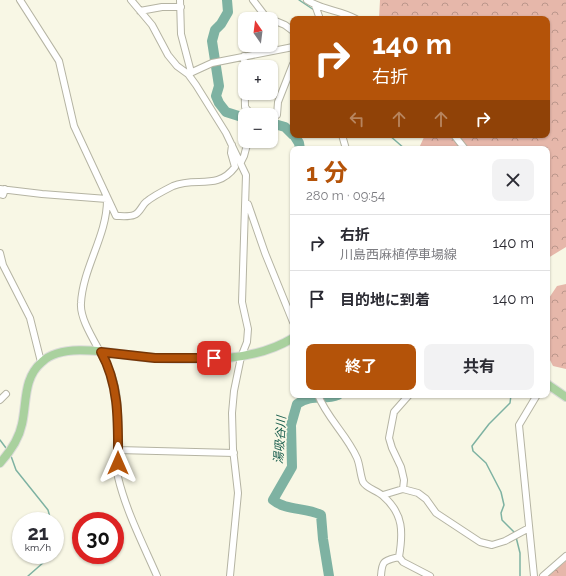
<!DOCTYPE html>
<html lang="ja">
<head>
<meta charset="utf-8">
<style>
	body { margin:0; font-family:Raleway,"Noto Sans JP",sans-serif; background:#f2f2f3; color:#2b2b33; height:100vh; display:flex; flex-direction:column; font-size:15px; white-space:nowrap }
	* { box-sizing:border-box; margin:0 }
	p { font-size:13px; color:#7c7c81 }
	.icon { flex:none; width:22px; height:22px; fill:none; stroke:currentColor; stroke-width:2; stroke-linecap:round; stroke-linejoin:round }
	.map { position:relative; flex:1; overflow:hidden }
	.sheet { position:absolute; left:290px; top:146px; width:260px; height:252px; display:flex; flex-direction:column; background:#fff; border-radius:8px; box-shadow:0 1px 3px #0004 }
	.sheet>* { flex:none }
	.guide { position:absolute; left:290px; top:16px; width:260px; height:122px; border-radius:8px; box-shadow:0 1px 3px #0004; background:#b45309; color:#fff; overflow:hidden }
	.needle { width:26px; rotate:346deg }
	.buttons { position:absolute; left:238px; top:12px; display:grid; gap:8px }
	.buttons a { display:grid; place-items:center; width:40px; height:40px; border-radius:8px; background:#fff; box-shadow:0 1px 3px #0004; font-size:20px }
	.speed { position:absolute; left:12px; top:512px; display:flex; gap:8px; font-size:20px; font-weight:700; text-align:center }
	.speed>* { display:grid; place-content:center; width:52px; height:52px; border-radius:50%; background:#fff; box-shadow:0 1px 3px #0004; line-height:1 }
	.speed small { font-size:10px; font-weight:400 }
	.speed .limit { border:6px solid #d22; background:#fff; color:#111 }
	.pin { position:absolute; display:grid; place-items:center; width:34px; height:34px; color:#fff; margin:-17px; border-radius:8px; box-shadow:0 2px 6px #0006 }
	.me { position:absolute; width:44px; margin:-22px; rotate:0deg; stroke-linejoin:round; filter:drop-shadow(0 0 3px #0008) }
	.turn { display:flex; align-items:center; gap:14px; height:84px; padding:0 16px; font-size:18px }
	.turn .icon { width:52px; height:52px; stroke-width:2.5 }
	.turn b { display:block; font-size:28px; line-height:34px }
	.lanes { display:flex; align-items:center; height:38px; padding:0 16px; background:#0003; justify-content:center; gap:20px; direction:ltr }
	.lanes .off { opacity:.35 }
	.round { display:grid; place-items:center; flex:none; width:42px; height:42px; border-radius:8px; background:#f2f2f3 }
	.overview { display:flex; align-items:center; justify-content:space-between; height:68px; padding:0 16px }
	h1 { font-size:24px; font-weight:700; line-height:30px; color:#b45309 }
	.cta { display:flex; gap:8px; margin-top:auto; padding:8px 16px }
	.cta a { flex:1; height:46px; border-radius:8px; background:#b45309; color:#fff; font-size:16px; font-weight:700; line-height:46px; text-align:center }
	.cta a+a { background:#f2f2f3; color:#2b2b33 }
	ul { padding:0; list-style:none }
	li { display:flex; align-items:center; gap:12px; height:56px; padding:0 16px; border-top:1px solid #e1e1e2 }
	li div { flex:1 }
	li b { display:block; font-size:15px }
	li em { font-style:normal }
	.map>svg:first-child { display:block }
	.forest { fill:url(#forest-crowns) }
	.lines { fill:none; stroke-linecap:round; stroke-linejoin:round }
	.stream { stroke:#7eb2a2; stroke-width:1.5 }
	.river { stroke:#7eb2a2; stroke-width:10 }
	.minor-casing { stroke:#b5b4a3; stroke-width:8 }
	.major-casing { stroke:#dcdbda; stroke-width:10 }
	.minor { stroke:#fff; stroke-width:6 }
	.major { stroke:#a9d19e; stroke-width:8 }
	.route-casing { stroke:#753606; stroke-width:10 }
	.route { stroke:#b45309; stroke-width:7 }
	.labels { text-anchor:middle; stroke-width:3.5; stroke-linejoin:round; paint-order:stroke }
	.water-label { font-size:12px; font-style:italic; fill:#1d6050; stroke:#f8f7e5 }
</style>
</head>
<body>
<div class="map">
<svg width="566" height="576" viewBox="0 0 566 576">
	<defs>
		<pattern id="forest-crowns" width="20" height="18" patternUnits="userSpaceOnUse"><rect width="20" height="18" fill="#e6b7aa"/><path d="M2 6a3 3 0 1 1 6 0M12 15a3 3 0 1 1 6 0" fill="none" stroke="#bb968b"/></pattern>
	</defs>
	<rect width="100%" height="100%" fill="#f8f7e5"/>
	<path class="forest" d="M380 0H566V247L548 258 547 261V149L419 148 425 135H547V19H379Z
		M566 284V369L553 366 547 354V301L557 286Z
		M566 561V576H548Z"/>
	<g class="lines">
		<path class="stream" d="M299 0 314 10
			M389 135 405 149
			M511 395 510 403 489 424 472 446 473 451 486 463 501 492 504 505 501 513 502 520 515 533
			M0 440 6 448
			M11 456 16 470 48 510 51 521
			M516 537 520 553V576
			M28 576 44 562 48 555"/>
		<path class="river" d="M227 0 228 12 221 24 215 30 212 41 219 86 216 96 219 103 226 112 245 118
			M271 123 285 127 293 135
			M294 135 299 143 300 149
			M329 576 323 539 321 515C306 507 286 511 273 500L292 467 291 425 297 404C313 393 324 401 338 395"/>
		<g class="minor-casing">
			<path id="minor" d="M20 0 59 61 74 126 116 216C121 216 129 217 134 215 140 213 142 205 146 202 153 196 165 190 173 186 196 176 217 191 235 167L231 153 232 145
				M131 0 152 25 168 55 177 66 188 74 196 85 226 133 246 175 242 302 248 329 247 342 241 357 234 391 232 413 233 449 238 493 230 576
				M180 0 181 34 191 72
				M253 0 266 17 285 25 293 31
				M307 0C321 10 341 10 356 19
				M315 5 320 19
				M140 11 162 7H181
				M244 56 245 107 250 113 249 115
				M188 74 212 63 293 47
				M250 113 258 115
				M271 118 277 115 278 102 293 64
				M342 135 346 149
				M454 135 465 149
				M241 162 244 156 248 141
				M0 189 42 194 107 199
				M0 194 3 195 5 189
				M107 200C107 236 83 267 81 303 79 325 108 358 114 383 120 405 118 430 118 453 118 460 116 470 118 477 126 511 143 544 157 576
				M248 204 265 253 293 322
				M0 253 3 265 30 318 41 362
				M318 395C327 418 347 435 357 458 360 465 360 474 363 482 367 489 377 490 383 496 404 514 403 533 399 557
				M0 400 6 394
				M118 450 234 453
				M403 489 418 493 426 499 436 513 480 542 492 545 505 541 529 528
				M383 495 403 489 404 480 401 467 392 448 389 438 394 412 409 395
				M399 557 403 562 430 576
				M381 576C382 560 384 561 399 557
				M534 576 519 425 537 395
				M543 576 566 556"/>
		</g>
		<g class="major-casing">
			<path id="major" d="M547 384 566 397
				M0 463C10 452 19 439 22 424 27 402 23 378 42 362 66 339 124 357 154 358 201 360 252 363 293 338"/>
		</g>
		<use href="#minor" class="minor"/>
		<use href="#major" class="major"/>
	</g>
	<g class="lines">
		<g class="route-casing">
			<path id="route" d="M118 463C118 425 120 386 101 352L155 358H214"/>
		</g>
		<use href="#route" class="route"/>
	</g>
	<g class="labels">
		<g class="water-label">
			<text transform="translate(280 440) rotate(-86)" y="4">湯吸谷川</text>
		</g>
	</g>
</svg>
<div class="buttons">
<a><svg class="needle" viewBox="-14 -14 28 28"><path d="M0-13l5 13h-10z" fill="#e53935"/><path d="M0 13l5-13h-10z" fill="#7c7c81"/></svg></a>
<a>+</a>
<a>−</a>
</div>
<div class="speed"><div>21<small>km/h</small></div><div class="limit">30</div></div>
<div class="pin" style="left:214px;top:358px;background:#d93025"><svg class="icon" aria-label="arrive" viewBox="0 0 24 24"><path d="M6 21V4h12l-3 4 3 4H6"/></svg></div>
<svg class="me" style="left:118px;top:463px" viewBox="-20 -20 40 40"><path d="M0-17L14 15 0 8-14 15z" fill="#b45309" stroke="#fff" stroke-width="4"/></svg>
<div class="guide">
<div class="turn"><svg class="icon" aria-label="right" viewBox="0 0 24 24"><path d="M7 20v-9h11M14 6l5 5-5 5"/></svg><div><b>140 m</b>右折</div></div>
<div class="lanes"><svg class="icon off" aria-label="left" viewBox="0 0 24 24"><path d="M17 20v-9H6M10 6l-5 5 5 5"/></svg><svg class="icon off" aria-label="ahead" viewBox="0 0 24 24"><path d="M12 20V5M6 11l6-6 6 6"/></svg><svg class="icon off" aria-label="ahead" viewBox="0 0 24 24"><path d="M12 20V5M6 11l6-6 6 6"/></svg><svg class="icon" aria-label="right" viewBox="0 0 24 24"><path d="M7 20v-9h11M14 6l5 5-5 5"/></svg></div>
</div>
<section class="sheet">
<div class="overview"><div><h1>1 分</h1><p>280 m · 09:54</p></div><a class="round"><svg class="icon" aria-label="close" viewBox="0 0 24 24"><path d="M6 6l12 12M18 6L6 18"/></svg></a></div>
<ul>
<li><svg class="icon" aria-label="right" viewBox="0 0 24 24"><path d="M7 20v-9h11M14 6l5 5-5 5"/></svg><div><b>右折</b><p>川島西麻植停車場線</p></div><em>140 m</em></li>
<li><svg class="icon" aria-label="arrive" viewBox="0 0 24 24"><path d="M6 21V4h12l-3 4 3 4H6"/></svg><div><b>目的地に到着</b></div><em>140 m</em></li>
</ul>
<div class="cta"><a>終了</a><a>共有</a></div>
</section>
</div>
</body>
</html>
